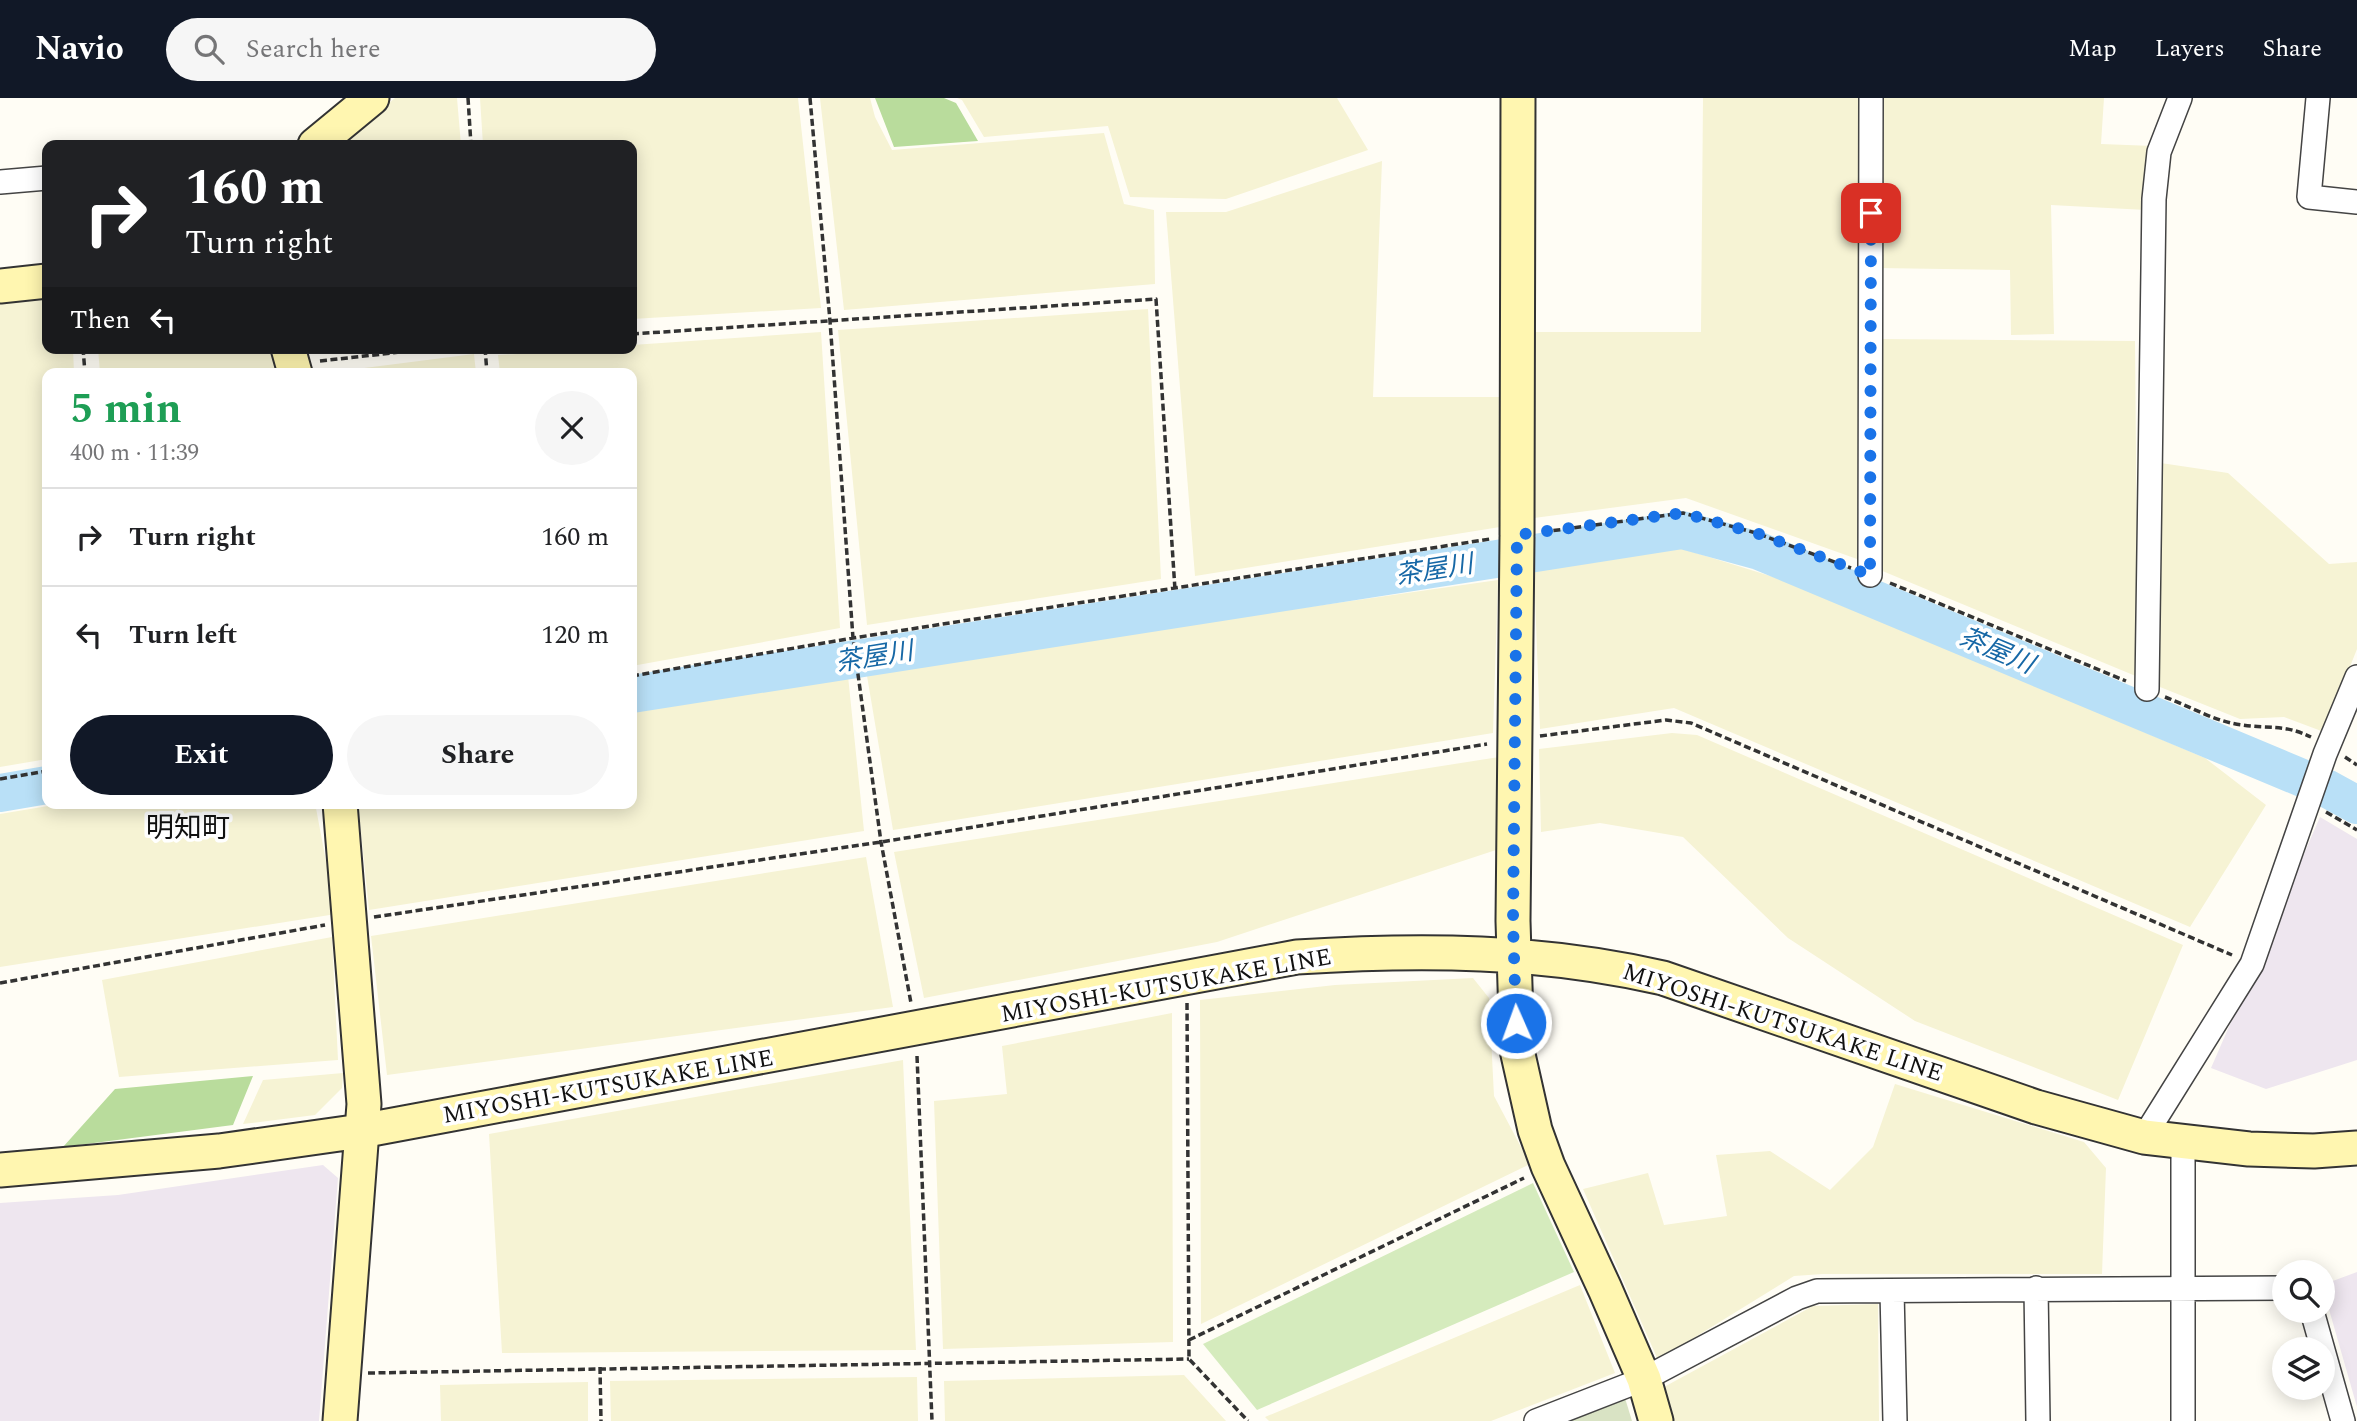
<!DOCTYPE html>
<html lang="en">
<head>
<meta charset="utf-8">
<style>
	body { margin:0; font-family:Spectral,"Noto Sans JP",serif; background:#f6f6f6; color:#202124; height:100vh; display:flex; flex-direction:column; font-size:26px; white-space:nowrap }
	* { box-sizing:border-box; margin:0 }
	p { font-size:23px; color:#757577 }
	.icon { flex:none; width:38px; height:38px; fill:none; stroke:currentColor; stroke-width:2; stroke-linecap:round; stroke-linejoin:round }
	.map { position:relative; flex:1; overflow:hidden }
	.side { position:absolute; left:42px; top:270px; width:595px; height:441px; display:flex; flex-direction:column; background:#fff; border-radius:14px; box-shadow:0 4px 18px #0003 }
	.side>* { flex:none }
	.hud { position:absolute; left:42px; top:42px; width:595px; height:214px; border-radius:14px; box-shadow:0 4px 18px #0003; background:#202124; color:#fff; overflow:hidden }
	.tools { position:absolute; left:2272px; top:1162px; display:grid; gap:14px }
	.tools a { display:grid; place-items:center; width:63px; height:63px; border-radius:50%; background:#fff; box-shadow:0 4px 18px #0003; font-size:35px }
	.pin { position:absolute; display:grid; place-items:center; width:60px; height:60px; color:#fff; margin:-30px; border-radius:14px; box-shadow:0 4px 10px #0006 }
	.me { position:absolute; width:77px; margin:-38px; rotate:358deg; stroke-linejoin:round; filter:drop-shadow(0 0 5px #0008) }
	.turn { display:flex; align-items:center; gap:24px; height:147px; padding:0 28px; font-size:32px }
	.turn .icon { width:91px; height:91px; stroke-width:2.5 }
	.turn b { display:block; font-size:49px; line-height:60px }
	.then { display:flex; align-items:center; height:66px; padding:0 28px; background:#0003; gap:14px; font-size:26px }
	.round { display:grid; place-items:center; flex:none; width:74px; height:74px; border-radius:37px; background:#f6f6f6 }
	.head { display:flex; align-items:center; justify-content:space-between; height:119px; padding:0 28px }
	h1 { font-size:42px; font-weight:700; line-height:52px; color:#1e9e55 }
	.cta { display:flex; gap:14px; margin-top:auto; padding:14px 28px }
	.cta a { flex:1; height:80px; border-radius:42px; background:#111827; color:#fff; font-size:28px; font-weight:700; line-height:80px; text-align:center }
	.cta a+a { background:#f6f6f6; color:#202124 }
	ul { padding:0; list-style:none }
	li { display:flex; align-items:center; gap:21px; height:98px; padding:0 28px; border-top:2px solid #e0e0e0 }
	li div { flex:1 }
	li b { display:block; font-size:26px }
	li em { font-style:normal }
	header { display:flex; align-items:center; gap:42px; box-sizing:border-box; height:98px; padding:0 35px; background:#111827; color:#fff }
	header strong { font-size:33px }
	nav { display:flex; gap:38px; margin-inline-start:auto; font-size:24px }
	.search { width:490px; height:63px; background:#f6f6f6; display:flex; align-items:center; gap:18px; box-sizing:border-box; padding:0 24px; border-radius:38px; color:#757577; font-size:26px }
	.map>svg:first-child { display:block }
	.industrial { fill:#eee6ef }
	.farmland { fill:#f6f3d4 }
	.green { fill:#d5ebbd }
	.forest { fill:#b9dc9c }
	.cemetery { fill:#d9e3c4 }
	.lines { fill:none; stroke-linecap:round; stroke-linejoin:round }
	.river { stroke:#b9e0f7; stroke-width:38 }
	.street-casing { stroke:#444; stroke-width:26 }
	.secondary-casing { stroke:#333; stroke-width:37 }
	.path { stroke:#333; stroke-width:3.5; stroke-dasharray:7 3.5; stroke-linecap:butt }
	.street { stroke:#fff; stroke-width:23 }
	.secondary { stroke:#fff6b0; stroke-width:33 }
	.route { stroke:#1a73e8; stroke-width:12; stroke-dasharray:0 21.6 }
	.labels { text-anchor:middle; stroke-width:7; stroke-linejoin:round; paint-order:stroke }
	.street-label { font-size:24px; fill:#111; stroke:#fff }
	.water-label { font-size:26px; font-style:italic; fill:#1768a6; stroke:#fff }
	.quarter-label { font-size:28px; fill:#111; stroke:#fff }
</style>
</head>
<body>
<header>
<strong>Navio</strong>
<div class="search"><svg class="icon" aria-label="search" viewBox="0 0 24 24"><circle cx="10" cy="10" r="6"/><path d="M15 15l6 6"/></svg>Search here</div>
<nav><a>Map</a><a>Layers</a><a>Share</a></nav>
</header>
<div class="map">
<svg width="2357" height="1323" viewBox="0 0 2357 1323">
	<rect width="100%" height="100%" fill="#fffdf5"/>
	<path class="industrial" d="M2320 719 2357 741V962L2266 991 2211 970Z
		M323 1067 338 1080 319 1323H0V1105L118 1097Z
		M2357 1174V1309L2322 1187Z"/>
	<path class="farmland" d="M395 0H457L461 47H338Z
		M480 0H798L821 210 632 221V47H483Z
		M820 0H870L875 19 892 52 1104 35 1124 106 1154 112 1155 186 844 212Z
		M957 0H1337L1368 52 1226 101 1130 99 1108 28 984 39 962 2Z
		M1703 0H1860L1857 461 1686 400 1534 420 1536 234H1701Z
		M1878 0H2104L2101 46 2153 48 2146 112 2051 107 2054 236 2011 237 2010 172 1879 170Z
		M1382 63 1373 299H1504L1500 429 1195 478 1166 114H1226Z
		M47 198V250H73L74 275H47V661L0 669V202Z
		M1148 211 1161 481 867 527 838 232Z
		M821 234 840 530 632 568V275H500L498 257 632 250V247Z
		M1880 241 2135 243 2138 579 1880 472Z
		M98 250H274L282 275H100Z
		M474 256 476 275H325Z
		M2154 364 2228 375 2329 466 2357 464V551L2324 634 2284 619 2240 621 2155 587Z
		M1680 450 1799 487 2205 660 2266 707 2190 829 1674 610 1540 631 1534 472Z
		M1498 482 1493 635 893 732 866 572Z
		M848 578 864 733 369 812 358 705H632V614Z
		M1672 635 1697 637 2183 847 2118 1002 1915 923 1788 840 1683 739 1600 725 1541 734 1539 651Z
		M1499 659 1496 752 1217 844 924 900 894 754Z
		M66 705H315L336 816 0 869V716Z
		M866 759 893 909 387 977 371 838Z
		M332 839 338 962 119 979 102 882Z
		M1473 880 1489 900 1494 998 1530 1066 1201 1226 1200 902 1335 887Z
		M1172 915 1173 1244 943 1251 934 1003 1007 996 1002 948Z
		M903 962 916 1252 502 1255 489 1036Z
		M343 975 342 990 315 1017 243 1026 263 982Z
		M1895 986 2084 1044 2106 1070 2102 1176H1823L1794 1178 1658 1262 1583 1091 1648 1075 1664 1127 1727 1118 1716 1057 1770 1053 1830 1092 1873 1049Z
		M1580 1187 1615 1275 1491 1323H1269L1265 1319Z
		M1878 1206 1879 1323H1674L1664 1289 1813 1208Z
		M1184 1277 1226 1323H945L944 1283Z
		M917 1279 918 1323H611L610 1283Z
		M588 1284V1323H441L440 1287Z"/>
	<path class="green" d="M1533 1085 1574 1174 1257 1312 1203 1246Z"/>
	<path class="forest" d="M875 0H944L956 5 978 43 894 49Z
		M253 978 233 1027 63 1049 115 991Z"/>
	<path class="cemetery" d="M1625 1300 1632 1323H1562Z"/>
	<g class="lines">
		<path class="river" d="M632 596 1682 432 1759 453 2326 690 2357 707
			M0 695 47 687"/>
		<g class="street-casing">
			<path id="street" d="M2318 0 2309 99 2357 104
				M0 84 47 80
				M1870 477 1871 0
				M2147 591 2154 101 2159 54 2180 0
				M2144 1039 2252 866 2325 656 2357 579
				M2183 1044V1323
				M2036 1190 2038 1323
				M1892 1193 1895 1323
				M2312 1213 2343 1323
				M1536 1323 1644 1281 1797 1200 1817 1193 2284 1190"/>
		</g>
		<g class="secondary-casing">
			<path id="secondary" d="M315 47 372 0
				M0 188 47 183
				M288 250 295 275
				M1517 437 1518 0
				M1517 439 1513 823 1517 952 1535 1032 1548 1068 1605 1191 1644 1281 1656 1323
				M0 1072 219 1053 361 1033 1297 859C1423 851 1540 852 1663 880L2036 1009 2144 1039 2249 1051 2314 1053 2357 1050
				M340 1323 364 1006 340 705"/>
		</g>
		<path class="path" d="M468 0 471 47
			M810 0 830 223 853 540 881 744 911 905
			M632 236 1156 201 1175 492
			M83 250 85 275
			M485 250 487 275
			M320 263 437 250
			M1543 434 1683 415 1756 435 1851 470
			M1890 485 2126 583
			M632 578 853 540 1490 441
			M2165 599C2189 608 2216 624 2242 627 2270 631 2284 626 2311 639
			M1540 638 1666 622 1691 625 2232 857
			M2345 659 2357 667
			M0 681 47 673
			M2326 714 2357 732
			M374 819 881 744 1487 646
			M0 885 325 827
			M1187 905 1189 1261 1248 1323
			M917 958 932 1323
			M1189 1242 1524 1080
			M600 1269 601 1323
			M368 1275 1189 1261"/>
		<use href="#street" class="street"/>
		<use href="#secondary" class="secondary"/>
	</g>
	<g class="lines">
		<path class="route" d="M1516 925 1513 823 1517 437 1683 415 1756 435 1870 477 1871 115"/>
	</g>
	<g class="labels">
		<g class="street-label">
			<text transform="translate(1166 887) rotate(-10)" y="8">MIYOSHI-KUTSUKAKE LINE</text>
			<text transform="translate(1783 924) rotate(18)" y="8">MIYOSHI-KUTSUKAKE LINE</text>
			<text transform="translate(608 988) rotate(-10)" y="8">MIYOSHI-KUTSUKAKE LINE</text>
		</g>
		<g class="water-label">
			<text transform="translate(1434 471) rotate(-9)" y="9">茶屋川</text>
			<text transform="translate(1997 552) rotate(23)" y="9">茶屋川</text>
			<text transform="translate(874 558) rotate(-9)" y="9">茶屋川</text>
		</g>
		<g class="quarter-label">
			<text x="188" y="739">明知町</text>
		</g>
	</g>
</svg>
<div class="tools">
<a><svg class="icon" aria-label="search" viewBox="0 0 24 24"><circle cx="10" cy="10" r="6"/><path d="M15 15l6 6"/></svg></a>
<a><svg class="icon" aria-label="layers" viewBox="0 0 24 24"><path d="M12 4l9 5-9 5-9-5zM3 14l9 5 9-5"/></svg></a>
</div>
<div class="pin" style="left:1871px;top:115px;background:#d93025"><svg class="icon" aria-label="arrive" viewBox="0 0 24 24"><path d="M6 21V4h12l-3 4 3 4H6"/></svg></div>
<svg class="me" style="left:1516px;top:925px" viewBox="-20 -20 40 40"><circle r="17" fill="#1a73e8" stroke="#fff" stroke-width="3"/><path d="M0-11L8 9 0 5-8 9z" fill="#fff"/></svg>
<div class="hud">
<div class="turn"><svg class="icon" aria-label="right" viewBox="0 0 24 24"><path d="M7 20v-9h11M14 6l5 5-5 5"/></svg><div><b>160 m</b>Turn right</div></div>
<div class="then">Then<svg class="icon" aria-label="left" viewBox="0 0 24 24"><path d="M17 20v-9H6M10 6l-5 5 5 5"/></svg></div>
</div>
<section class="side">
<div class="head"><div><h1>5 min</h1><p>400 m · 11:39</p></div><a class="round"><svg class="icon" aria-label="close" viewBox="0 0 24 24"><path d="M6 6l12 12M18 6L6 18"/></svg></a></div>
<ul>
<li><svg class="icon" aria-label="right" viewBox="0 0 24 24"><path d="M7 20v-9h11M14 6l5 5-5 5"/></svg><div><b>Turn right</b></div><em>160 m</em></li>
<li><svg class="icon" aria-label="left" viewBox="0 0 24 24"><path d="M17 20v-9H6M10 6l-5 5 5 5"/></svg><div><b>Turn left</b></div><em>120 m</em></li>
</ul>
<div class="cta"><a>Exit</a><a>Share</a></div>
</section>
</div>
</body>
</html>
